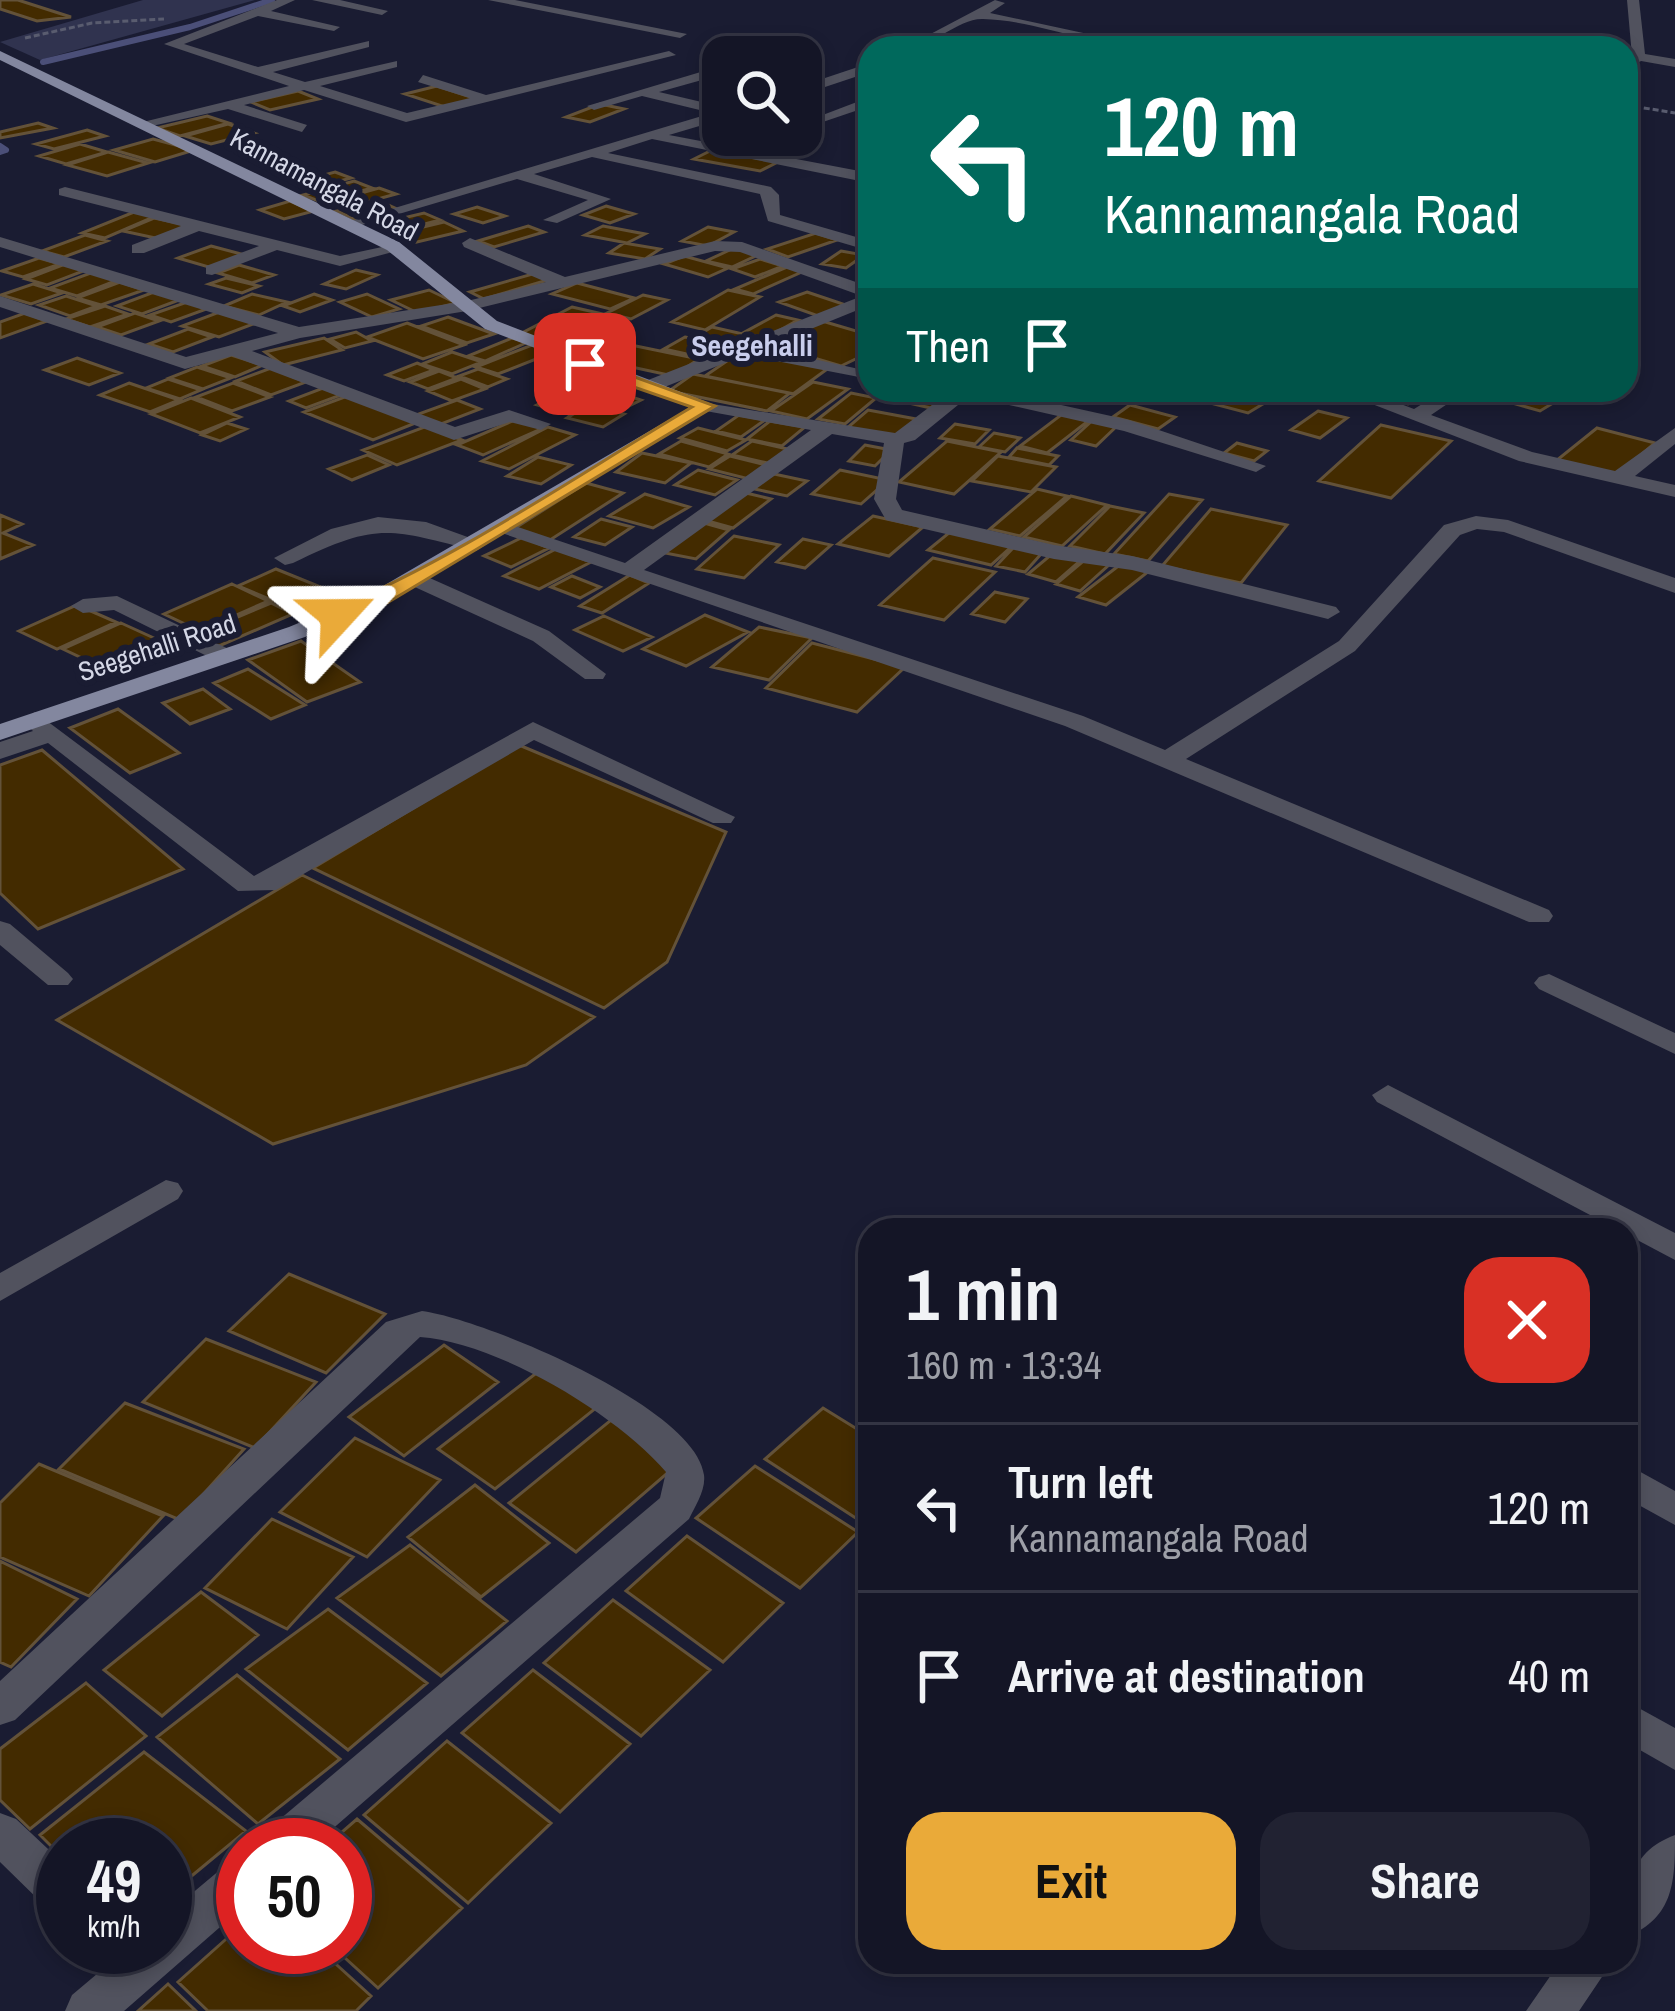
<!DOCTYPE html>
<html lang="en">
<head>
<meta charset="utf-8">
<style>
	body { margin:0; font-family:"Archivo Narrow",sans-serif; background:#212232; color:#f1f3f6; height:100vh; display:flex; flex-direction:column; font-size:45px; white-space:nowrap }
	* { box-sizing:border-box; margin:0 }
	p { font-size:39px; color:#9d9fa7 }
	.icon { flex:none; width:66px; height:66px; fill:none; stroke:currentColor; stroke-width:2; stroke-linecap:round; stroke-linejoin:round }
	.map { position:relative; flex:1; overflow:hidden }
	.details { position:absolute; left:858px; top:1218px; width:780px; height:756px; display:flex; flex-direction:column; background:#141526; border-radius:36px; box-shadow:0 6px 18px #0003,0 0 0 3px #333443 }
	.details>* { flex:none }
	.hud { position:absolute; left:858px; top:36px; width:780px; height:366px; border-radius:36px; box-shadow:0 6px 18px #0003,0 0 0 3px #333443; background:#00695c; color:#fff; overflow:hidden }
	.controls { position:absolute; left:702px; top:36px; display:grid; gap:24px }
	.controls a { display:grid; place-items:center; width:120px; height:120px; border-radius:24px; background:#141526; box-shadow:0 6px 18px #0003,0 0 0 3px #333443; font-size:60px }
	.speed { position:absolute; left:36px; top:1818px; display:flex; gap:24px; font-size:60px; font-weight:700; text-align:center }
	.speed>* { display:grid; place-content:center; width:156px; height:156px; border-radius:50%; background:#141526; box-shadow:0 6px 18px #0003,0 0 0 3px #333443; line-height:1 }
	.speed small { font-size:30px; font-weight:400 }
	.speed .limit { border:18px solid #d22; background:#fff; color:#111 }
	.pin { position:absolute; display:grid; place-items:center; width:102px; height:102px; color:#fff; margin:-51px; border-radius:24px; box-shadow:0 6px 18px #0006 }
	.me { position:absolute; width:132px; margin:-66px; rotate:66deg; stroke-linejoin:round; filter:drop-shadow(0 0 9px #0008) }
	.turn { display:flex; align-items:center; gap:42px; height:252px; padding:0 48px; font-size:54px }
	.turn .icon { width:156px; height:156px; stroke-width:2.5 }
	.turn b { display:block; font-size:84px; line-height:102px }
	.then { display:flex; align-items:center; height:114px; padding:0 48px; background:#0003; gap:24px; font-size:45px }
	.round { display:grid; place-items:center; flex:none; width:126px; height:126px; border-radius:36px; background:#212232 }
	.summary { display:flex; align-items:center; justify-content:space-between; height:204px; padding:0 48px }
	h1 { font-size:72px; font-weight:800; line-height:90px }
	.cta { display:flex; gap:24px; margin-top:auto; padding:24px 48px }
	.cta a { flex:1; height:138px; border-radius:36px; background:#eaaa39; color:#111; font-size:48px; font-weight:800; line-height:138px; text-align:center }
	.cta a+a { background:#212232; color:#f1f3f6 }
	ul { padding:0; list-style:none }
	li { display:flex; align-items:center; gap:36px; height:168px; padding:0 48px; border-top:3px solid #333443 }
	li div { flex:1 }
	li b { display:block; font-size:45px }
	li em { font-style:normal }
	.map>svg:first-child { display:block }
	.green { fill:#30334f }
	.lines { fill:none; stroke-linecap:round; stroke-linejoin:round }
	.stream { stroke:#4b4f78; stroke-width:6 }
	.building { fill:#432b00; stroke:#635239; stroke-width:3 }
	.path { stroke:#595c6f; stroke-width:3; stroke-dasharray:6 3; stroke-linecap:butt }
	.minor { fill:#51525e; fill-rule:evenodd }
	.major { fill:#83879f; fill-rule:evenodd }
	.route { fill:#eaaa39; stroke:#986e25; stroke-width:3 }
	.labels { text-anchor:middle; stroke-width:12; stroke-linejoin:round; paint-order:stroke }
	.far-street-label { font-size:27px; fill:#d4d7e6; stroke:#1a1c32 }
	.far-quarter-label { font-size:30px; font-weight:bold; fill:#c8cdec; stroke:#1a1c32 }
</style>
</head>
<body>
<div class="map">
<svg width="1675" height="2011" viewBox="0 0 1675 2011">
	<rect width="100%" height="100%" fill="#1a1c32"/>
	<path class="green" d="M143 0H255L40 60 0 42Z"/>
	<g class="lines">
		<path class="stream" d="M43 62 190 27 272 0
			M0 146 6 150 0 152"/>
	</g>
	<path class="building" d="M0 0H18L71 17 37 21 0 9Z
		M437 86 480 100 448 108 405 94Z
		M298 91 318 99 270 110 251 102Z
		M600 104 624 109 590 122 566 117Z
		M207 116 229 123 180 136 157 128Z
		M38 123 53 128 0 138V132Z
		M228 124 254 133 211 144 185 136Z
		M87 130 105 136 54 149 36 144Z
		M153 139 194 150 155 162 114 150Z
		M80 144 107 152 66 164 39 156Z
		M712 150 778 162 760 171 694 159Z
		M108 152 148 163 107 176 67 165Z
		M335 172 351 178 310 189 294 183Z
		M354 181 372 188 321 202 303 195Z
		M379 188 396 194 345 208 329 202Z
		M290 201 314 211 284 219 260 210Z
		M380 201 397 209 354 219 337 211Z
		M606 206 634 214 610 223 583 215Z
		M477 207 505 216 483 223 454 214Z
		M134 212 156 216 105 238 82 233Z
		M424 213 440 220 394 232 378 224Z
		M154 218 192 226 160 239 123 231Z
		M444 222 463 231 413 243 394 234Z
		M528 226 544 232 494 247 478 241Z
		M603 226 645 234 627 243 585 235Z
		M708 227 734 232 708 246 682 241Z
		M816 233 837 240 788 257 767 249Z
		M85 235 107 241 64 257 42 251Z
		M624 243 660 249 645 259 609 253Z
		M211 246 245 255 212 268 178 258Z
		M734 248 760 254 732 267 706 261Z
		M841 251 864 255 846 268 822 264Z
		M684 256 728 268 708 277 664 264Z
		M39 258 60 264 23 277 2 271Z
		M760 259 783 266 755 277 732 269Z
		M65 264 86 270 47 285 26 279Z
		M239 265 274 275 252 283 218 273Z
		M787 267 804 271 753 294 735 289Z
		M356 270 377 275 346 289 324 284Z
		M96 271 123 278 77 296 50 288Z
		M536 273 551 279 484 299 470 292Z
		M226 278 259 286 242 293 209 284Z
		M120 282 144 290 101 305 77 298Z
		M577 283 634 298 610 309 552 294Z
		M33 284 62 293 31 304 1 295Z
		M429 290 456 303 418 313 391 300Z
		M728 290 760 297 705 330 672 322Z
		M154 292 179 300 142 314 117 306Z
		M807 292 849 306 821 317 779 302Z
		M252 294 287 302 259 315 224 306Z
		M314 294 332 300 300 312 283 306Z
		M367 294 399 309 372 317 340 302Z
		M643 295 667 300 631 319 607 313Z
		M66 296 97 306 70 316 39 305Z
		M190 301 212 307 171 322 150 315Z
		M105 306 128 314 90 327 66 319Z
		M572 307 625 319 572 347 518 335Z
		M222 311 258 322 219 337 182 326Z
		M25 313 47 321 0 338V322Z
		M135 313 159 321 121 335 97 327Z
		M776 315 798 320 766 338 743 333Z
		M448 317 494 334 467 343 421 326Z
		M822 321 870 335V352L841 366 770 345Z
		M407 323 464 345 423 359 367 337Z
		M712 327 761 338 743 348 695 337Z
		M188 329 212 337 173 352 149 344Z
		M356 332 372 341 345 348 330 339Z
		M685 337 729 346 709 359 664 349Z
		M324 338 342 350 283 365 265 352Z
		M512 338 528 342 485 361 468 356Z
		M594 339 623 347 600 359 570 350Z
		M532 345 554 352 498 374 476 367Z
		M631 345 699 359 673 376 604 361Z
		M743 350 830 367 793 394 705 376Z
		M452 352 482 362 452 374 422 364Z
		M231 355 263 365 235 377 202 366Z
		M77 358 120 373 89 385 45 370Z
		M417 363 434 370 404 381 387 375Z
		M197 367 231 378 203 389 169 378Z
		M271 368 306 382 271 395 236 381Z
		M478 369 507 379 488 387 459 376Z
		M439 371 457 378 428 389 410 382Z
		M693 374 790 393 767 411 669 391Z
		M168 379 201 390 180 399 146 388Z
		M461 379 485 389 452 401 428 391Z
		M813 382 848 389 807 419 771 411Z
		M129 383 179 400 150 412 100 395Z
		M233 383 270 397 232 411 196 397Z
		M585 383 616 391 594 403 563 394Z
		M323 388 341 395 306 408 289 401Z
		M915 390H927L948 394 931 408 900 401Z
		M1177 390H1286L1248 413 1172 393Z
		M1359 390H1434L1408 404Z
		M1488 390H1538L1563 397 1540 411 1481 394Z
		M619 393 641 400 617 412 596 405Z
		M851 393 876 398 845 424 818 419Z
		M559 394 589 402 568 414 537 405Z
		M350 395 418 422 373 440 304 412Z
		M191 398 240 417 200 433 151 414Z
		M457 400 480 409 436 426 413 416Z
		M588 405 624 414 603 427 567 418Z
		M1130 405 1175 417 1158 429 1113 417Z
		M868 410 916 419 896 437 847 428Z
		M1318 411 1347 418 1320 438 1291 430Z
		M1065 412 1092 418 1047 453 1020 446Z
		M739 415 765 420 741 437 716 431Z
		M517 419 543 428 483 455 457 445Z
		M1093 420 1118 425 1096 446 1071 440Z
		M770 421 805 427 782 446 747 439Z
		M227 423 246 429 220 441 202 435Z
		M955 424 989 430 975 444 940 438Z
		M1381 425 1451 441 1391 498 1319 481Z
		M427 426 462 440 397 465 363 450Z
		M548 427 575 435 509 469 482 461Z
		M698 428 746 440 727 451 680 438Z
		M1597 428 1655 443 1616 476 1557 460Z
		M994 433 1020 438 1005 452 979 447Z
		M681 441 728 454 709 467 659 454Z
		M752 441 792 450 772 464 732 455Z
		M947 441 1001 452 954 494 899 482Z
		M1237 443 1267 451 1254 461 1224 453Z
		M865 445 891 450 875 466 849 461Z
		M1017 448 1058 456 1049 465 1009 457Z
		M642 453 691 463 665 483 616 472Z
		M367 455 389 465 352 480 329 469Z
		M730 456 770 466 749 479 709 469Z
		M998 456 1056 467 1031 492 972 481Z
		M538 457 571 465 541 484 507 476Z
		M698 470 737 480 715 495 675 485Z
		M840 470 888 480 861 504 812 494Z
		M774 474 807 481 787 496 750 488Z
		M586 483 623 493 550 540 512 530Z
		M1037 489 1067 496 1020 536 990 529Z
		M746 493 771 499 733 528 704 520Z
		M645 494 689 507 653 528 609 516Z
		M1169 494 1202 500 1148 561 1114 554Z
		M1071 496 1107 505 1062 546 1024 537Z
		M1110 506 1144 513 1105 554 1070 546Z
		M1211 509 1287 525 1241 583 1162 566Z
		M0 515 22 524 3 533 33 545 0 559Z
		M873 516 923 527 889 556 838 544Z
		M601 519 632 527 605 545 574 537Z
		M704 523 729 530 696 559 660 552Z
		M950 532 1012 546 991 565 928 550Z
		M734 536 779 545 744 578 697 569Z
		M523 537 549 548 511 567 484 556Z
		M803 539 831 545 805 568 777 562Z
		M1014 547 1042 553 1025 572 996 566Z
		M556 549 591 562 539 589 504 576Z
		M1052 554 1080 561 1056 582 1028 574Z
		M933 558 995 572 944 620 880 605Z
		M1087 558 1110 564 1080 591 1056 584Z
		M1121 564 1149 571 1106 605 1078 597Z
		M276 569 348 598 310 616 238 586Z
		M630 575 649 583 602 613 580 606Z
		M572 576 600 587 580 598 551 587Z
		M232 584 268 601 200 631 164 614Z
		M995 592 1027 599 1005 622 972 614Z
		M271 603 293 614 212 649 190 637Z
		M77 605 116 622 57 649 19 631Z
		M705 615 748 632 686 666 643 649Z
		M604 616 652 637 623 651 575 630Z
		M121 623 156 639 99 666 63 649Z
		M759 627 812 638 769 680 712 667Z
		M301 641 360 682 307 702 248 660Z
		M812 643 905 667 857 712 766 688Z
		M248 669 305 705 271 719 214 683Z
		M203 689 230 709 190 724 163 703Z
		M118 709 179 753 130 773 70 728Z
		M519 745 726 832 667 962 604 1008 313 868Z
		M42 750 183 869 38 929 0 893V765Z
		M302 875 594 1017 526 1065 273 1144 57 1020Z
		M289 1274 385 1314 326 1373 229 1331Z
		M206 1339 316 1382 255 1448 143 1402Z
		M444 1345 498 1382 404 1456 349 1417Z
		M539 1371 596 1408 495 1489 438 1449Z
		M125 1403 244 1449 180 1520 59 1469Z
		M823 1408 870 1437 868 1526 765 1459Z
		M611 1420 678 1464 576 1552 509 1503Z
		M355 1438 440 1480 367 1557 280 1512Z
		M39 1464 163 1516 89 1596 0 1557V1503Z
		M755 1466 858 1532 800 1588 696 1518Z
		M475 1485 549 1543 481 1597 408 1537Z
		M272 1519 353 1557 287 1629 205 1588Z
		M687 1536 783 1603 723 1662 626 1591Z
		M410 1545 507 1621 441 1676 337 1598Z
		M0 1561 77 1599 11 1667 0 1662Z
		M201 1592 258 1635 162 1716 104 1670Z
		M613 1600 710 1670 641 1736 544 1663Z
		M328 1609 427 1683 348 1750 246 1669Z
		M533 1670 630 1744 560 1812 462 1733Z
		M237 1675 340 1759 258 1824 157 1737Z
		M86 1683 146 1736 30 1829 0 1800V1749Z
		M447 1741 551 1823 468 1903 364 1815Z
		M144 1752 246 1831 165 1898V1845H63V1858L40 1835Z
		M357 1819 462 1908 378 1988 333 1947H345V1845H327Z
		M243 1924V1947H317L371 1996 356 2011H208L178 1982Z
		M168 1984 196 2011H138Z"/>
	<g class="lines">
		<path class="path" d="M25 38 92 23 164 19
			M1626 105 1675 113"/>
		<path class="minor" d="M277 0H295L271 11 340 27 334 31 258 16 184 44 258 67 369 41V47L273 72 305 82 397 61V67L320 86 407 113 470 98 418 82 423 75 486 95 669 51 676 55 406 122 304 90 244 105 307 125 302 132 228 109 143 128V122L289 86 164 44Z
			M312 0H340L388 11 382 15Z
			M488 0H515L687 34 680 38Z
			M995 0 1005 3 990 13 1153 48C1094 48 1037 20 983 19 958 18 933 48 904 48Z
			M1627 0H1639L1645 54 1675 59V67L1641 61 1626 70V60L1632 56Z
			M870 63V72L801 95V86Z
			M704 71 709 78 659 92 723 107V119L669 135 870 173V183L652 139 608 153 771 187 779 195 780 215 870 241V251L768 221 760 194 592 157 534 174 611 199 557 223 543 220 588 200 517 179 355 227 341 224 712 113 642 96 594 110 587 106Z
			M870 97V106L814 125 807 121Z
			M1626 153 1637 156 1640 159 1626 163Z
			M65 187 340 256 396 244 404 249 340 266 277 250 212 275 206 274V266L259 246 199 231 144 253H132V245L181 226 59 195V189Z
			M0 237 299 327 467 301 546 282 464 247 462 243 470 238 565 277 715 241 742 242 870 287V305L764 348 868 371 859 377 745 355 657 390H643V382L862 296 740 252 715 251 467 311 300 338 252 351 455 427 509 410 551 424 541 430 510 422 454 440 232 356 185 369 0 307V296L186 357 278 333 0 247Z
			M952 390H994L1129 420 1266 466 1256 472 1124 431 969 396 915 440 904 443 896 499 902 510 1054 545 1132 556 1336 607 1340 612 1328 619 1132 570 1054 559 886 520 874 499 884 443 832 434 644 570 1083 716 1165 750 1339 641 1444 525 1476 516 1508 520 1675 578V593L1504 532 1477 529 1460 535 1355 651 1186 759 1549 910 1553 916 1549 922H1529L1065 726 490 529 493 524H509L625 563 811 430 700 410V402L895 433Z
			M1110 390 1097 397 1087 391 1088 390Z
			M1336 390H1364L1414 409 1445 390H1468L1431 415 1532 452 1615 471 1675 428V444L1635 476 1675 485V497L1519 461Z
			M378 517 426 522 487 544 476 551C388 528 377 522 293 563L285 565 274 558 331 529Z
			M414 571 549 631 606 674 603 679H585L533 641 406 583 403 578Z
			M117 596 233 651 237 656 233 661H217L114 610 83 613 71 606 83 599Z
			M35 712 254 876 533 722 735 817 731 823H713L534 740 276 890 238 891 48 743 0 759V742L33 731 22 720Z
			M0 921 10 924 68 973 73 979 68 985H48L0 945Z
			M1549 974 1675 1033V1054L1539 989 1534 983 1539 977Z
			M1388 1085 1675 1233V1260L1377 1102 1372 1095Z
			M166 1180 178 1183 183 1191 178 1199 0 1301V1273Z
			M422 1311C483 1319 696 1407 704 1475 706 1490 695 1506 689 1519L314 1845H260L266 1831 660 1498 666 1472C617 1414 496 1342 420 1337L15 1720 0 1725V1681L386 1322Z
			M1626 1464 1675 1491V1525L1626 1498Z
			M1626 1701 1675 1728V1770L1626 1742Z
			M0 1813 16 1819 63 1863V1914L47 1908 0 1862Z
			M1675 1835C1675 1879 1675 1918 1626 1937 1626 1893 1626 1853 1675 1835Z
			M243 1858V1907L124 2011H65L72 1995 129 1947H165V1916L227 1864Z
			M1560 1962H1612L1579 2011H1526Z"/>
		<path class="major" d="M0 51 399 242 497 321 717 406 387 603 305 637 0 740V724L289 627 371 593 691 407 485 329 387 250 0 60Z"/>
	</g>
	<path class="route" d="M585 359 715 406 387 603 346 620H331V611C458 558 574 477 692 407L579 368 576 364Z"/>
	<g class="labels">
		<g class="far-street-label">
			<text transform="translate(324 185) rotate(28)" y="9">Kannamangala Road</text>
			<text transform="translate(157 648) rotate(-18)" y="9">Seegehalli Road</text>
		</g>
		<g class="far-quarter-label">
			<text x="752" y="356">Seegehalli</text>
		</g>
	</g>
</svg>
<div class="controls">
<a><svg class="icon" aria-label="search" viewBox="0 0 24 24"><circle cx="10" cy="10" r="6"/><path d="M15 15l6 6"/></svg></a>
</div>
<div class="speed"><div>49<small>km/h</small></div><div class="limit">50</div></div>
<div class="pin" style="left:585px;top:364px;background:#d93025"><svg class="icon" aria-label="arrive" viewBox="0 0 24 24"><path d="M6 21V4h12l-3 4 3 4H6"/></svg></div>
<svg class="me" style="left:338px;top:615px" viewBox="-20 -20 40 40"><path d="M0-17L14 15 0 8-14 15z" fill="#eaaa39" stroke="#fff" stroke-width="4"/></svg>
<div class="hud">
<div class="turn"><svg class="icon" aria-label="left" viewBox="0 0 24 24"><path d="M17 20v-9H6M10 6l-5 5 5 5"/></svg><div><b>120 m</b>Kannamangala Road</div></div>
<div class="then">Then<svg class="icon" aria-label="arrive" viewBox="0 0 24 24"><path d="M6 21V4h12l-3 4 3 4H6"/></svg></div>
</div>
<section class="details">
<div class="summary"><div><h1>1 min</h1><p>160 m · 13:34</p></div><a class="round" style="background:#d93025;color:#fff"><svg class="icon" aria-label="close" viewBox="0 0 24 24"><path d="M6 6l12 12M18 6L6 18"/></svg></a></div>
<ul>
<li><svg class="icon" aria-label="left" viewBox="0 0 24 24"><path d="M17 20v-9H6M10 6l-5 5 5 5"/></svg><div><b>Turn left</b><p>Kannamangala Road</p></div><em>120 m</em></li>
<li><svg class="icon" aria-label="arrive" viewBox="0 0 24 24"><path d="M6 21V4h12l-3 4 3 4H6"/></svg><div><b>Arrive at destination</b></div><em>40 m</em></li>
</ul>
<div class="cta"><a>Exit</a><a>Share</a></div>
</section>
</div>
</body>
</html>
